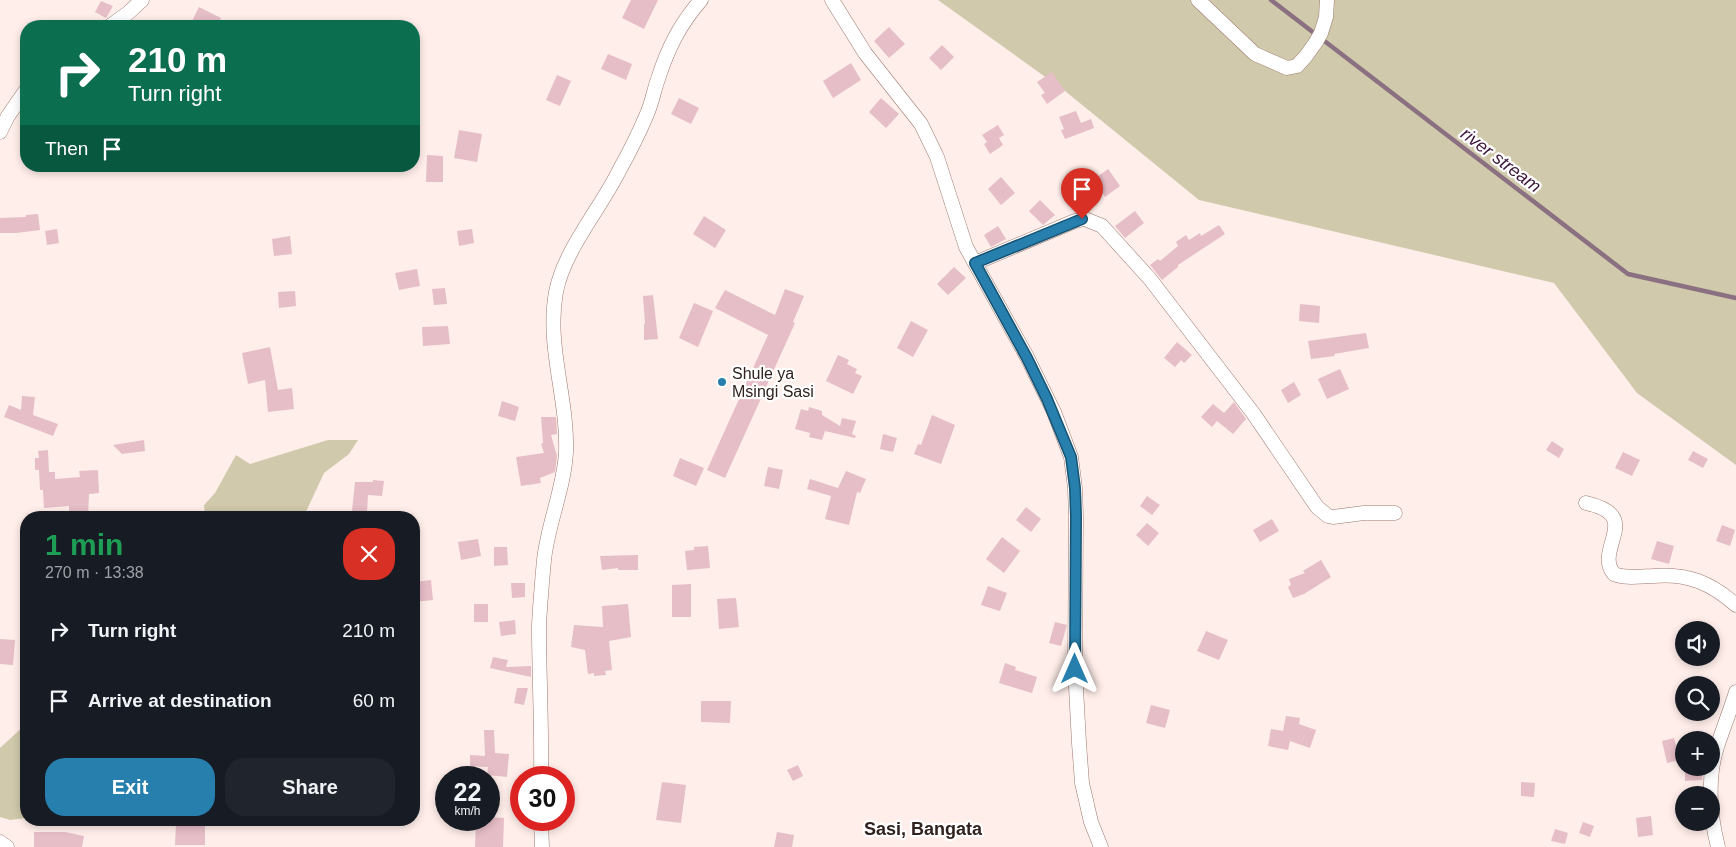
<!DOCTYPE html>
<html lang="en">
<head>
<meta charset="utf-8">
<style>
	body { margin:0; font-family:Arial,sans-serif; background:#20242c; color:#f1f3f6; height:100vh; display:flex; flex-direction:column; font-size:19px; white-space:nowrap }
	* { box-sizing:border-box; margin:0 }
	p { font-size:16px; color:#9ea1a6 }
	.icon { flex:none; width:28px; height:28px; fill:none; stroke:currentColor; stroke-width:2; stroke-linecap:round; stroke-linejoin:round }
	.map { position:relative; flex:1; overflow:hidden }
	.sheet { position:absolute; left:20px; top:511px; width:400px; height:315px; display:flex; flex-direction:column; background:#171b24; border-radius:20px; box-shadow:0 2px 8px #0003 }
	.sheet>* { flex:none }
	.top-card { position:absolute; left:20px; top:20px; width:400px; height:152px; border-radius:20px; box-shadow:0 2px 8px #0003; background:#0b6e4f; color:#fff; overflow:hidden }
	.controls { position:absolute; left:1675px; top:621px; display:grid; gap:10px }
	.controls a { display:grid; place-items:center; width:45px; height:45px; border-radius:50%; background:#171b24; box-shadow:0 2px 8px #0003; font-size:25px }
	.speed { position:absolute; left:435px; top:766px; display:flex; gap:10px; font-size:25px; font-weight:700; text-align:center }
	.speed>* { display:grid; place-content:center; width:65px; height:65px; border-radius:50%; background:#171b24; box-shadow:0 2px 8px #0003; line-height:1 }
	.speed small { font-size:12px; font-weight:400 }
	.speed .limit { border:8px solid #d22; background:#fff; color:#111 }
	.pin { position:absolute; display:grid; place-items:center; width:42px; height:42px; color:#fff; margin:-51px -21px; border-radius:50% 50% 50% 0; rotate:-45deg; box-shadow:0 0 5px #0007 }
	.pin .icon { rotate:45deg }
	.me { position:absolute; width:55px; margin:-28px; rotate:0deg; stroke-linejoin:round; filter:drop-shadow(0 0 4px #0008) }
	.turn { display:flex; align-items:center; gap:18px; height:105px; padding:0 25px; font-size:22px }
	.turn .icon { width:65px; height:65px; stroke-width:2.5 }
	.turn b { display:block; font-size:35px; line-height:42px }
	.then { display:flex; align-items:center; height:48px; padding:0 25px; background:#0003; gap:10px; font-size:19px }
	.round { display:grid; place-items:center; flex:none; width:52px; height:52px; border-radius:20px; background:#20242c }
	.headline { display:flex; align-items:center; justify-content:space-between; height:85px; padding:0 25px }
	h1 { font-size:30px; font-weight:700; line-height:38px; color:#1e9e55 }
	.button { display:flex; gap:10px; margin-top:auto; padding:10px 25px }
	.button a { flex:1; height:58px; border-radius:20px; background:#277fae; color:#fff; font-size:20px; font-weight:700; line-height:58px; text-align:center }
	.button a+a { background:#20242c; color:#f1f3f6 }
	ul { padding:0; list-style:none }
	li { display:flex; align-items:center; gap:15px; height:70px; padding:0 25px }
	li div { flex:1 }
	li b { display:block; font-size:19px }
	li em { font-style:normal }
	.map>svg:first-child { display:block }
	.green { fill:#d0c9ab }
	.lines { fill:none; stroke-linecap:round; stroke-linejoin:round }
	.stream { stroke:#8a7081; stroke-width:4.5 }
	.building { fill:#e6bec7 }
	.street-casing { stroke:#9c786f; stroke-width:15 }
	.street { stroke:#fff; stroke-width:14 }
	.route-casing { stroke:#195371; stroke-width:12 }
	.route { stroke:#277fae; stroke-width:9 }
	.poi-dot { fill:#277fae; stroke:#fff; stroke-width:2 }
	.labels { text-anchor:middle; stroke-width:4.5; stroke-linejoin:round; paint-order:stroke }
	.poi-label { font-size:16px; fill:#30221e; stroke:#fff; text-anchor:start }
	.water-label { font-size:18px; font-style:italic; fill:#3f173c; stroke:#fff }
	.neighbourhood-label { font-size:18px; font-weight:bold; fill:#30221e; stroke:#fff }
</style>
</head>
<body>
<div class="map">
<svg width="1736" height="847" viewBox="0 0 1736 847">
	<rect width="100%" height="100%" fill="#ffeeea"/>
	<path class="green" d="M938 0H1736V465L1637 393 1554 283 1199 200 1065 91Z
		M328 440H358L349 454 324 473 304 516 305 517H205L204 505 215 493 236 455 250 464Z
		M26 724V818L10 820 0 817V748Z"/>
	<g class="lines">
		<path class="stream" d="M1271 0 1628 274 1736 298"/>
	</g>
	<path class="building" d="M631 0H658L644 29 622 18Z
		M101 1 113 6 106 18 95 12Z
		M199 7 221 18 217 26H203L192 21Z
		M889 27 905 44 889 58 874 41Z
		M942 45 954 57 941 70 929 58Z
		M608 54 632 64 626 80 601 69Z
		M851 63 861 80 833 98 823 81Z
		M1052 72 1065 91 1047 104 1041 95 1045 93 1037 82Z
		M557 75 571 81 560 106 546 100Z
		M679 98 699 108 691 124 671 114Z
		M881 98 899 114 886 128 869 112Z
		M1076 111 1081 123 1091 119 1094 128 1065 139 1061 130 1064 129 1059 117Z
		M998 125 1004 135 999 138 1003 145 990 154 984 144 987 142 982 135Z
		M459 130 482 134 477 162 454 158Z
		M427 155 443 156V182H426Z
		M1108 169 1120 186 1105 197 1093 180Z
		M1001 177 1015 193 1001 205 988 189Z
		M1040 200 1055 215 1043 225 1029 211Z
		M1135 211 1144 223 1125 238 1115 226Z
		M38 214 40 230 16 233H0V218L26 217V215Z
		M704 216 726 230 715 248 693 234Z
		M1219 225 1225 234 1178 265V267L1162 280 1150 265 1158 259 1160 261 1178 246 1176 242 1186 235 1189 240 1200 233 1201 236Z
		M998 226 1006 239 991 247 984 235Z
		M57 229 59 243 47 245 45 231Z
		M472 229 474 243 459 246 457 231Z
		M290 236 292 254 274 256 272 239Z
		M954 267 966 278 948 295 937 284Z
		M417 269 420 286 399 290 395 273Z
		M445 288 447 304 434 305 432 289Z
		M785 289 804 296 793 322 795 323 725 478 707 470 768 335 715 308 725 290 775 315Z
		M295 291 296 306 279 308 278 292Z
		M653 295 658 339 644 340V324H645L643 296Z
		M694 303 713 311 698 347 679 338Z
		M1300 304 1320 306 1319 323 1299 321Z
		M911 321 928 330 913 357 897 348Z
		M448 326 450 344 423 346 422 327Z
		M1366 333 1369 348 1334 354 1335 356 1311 359 1308 341Z
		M1177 342 1192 355 1184 363 1181 360 1175 367 1164 358Z
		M270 347 278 390 292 388 294 409 268 412 265 380 248 384 242 353Z
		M838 355 849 360 847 364 857 369 855 373 862 376 853 394 826 381Z
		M1340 369 1349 389 1327 399 1318 379Z
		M1294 382 1301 395 1288 403 1281 390Z
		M22 396 35 397 33 415 58 424 53 436 4 417 9 405 21 410Z
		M502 401 519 407 515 421 498 416Z
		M1234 402 1246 419 1233 434 1217 421 1212 427 1201 417 1213 404 1224 413Z
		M809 407 822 411V415L840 426 842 418 856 421 852 434 856 436 855 438 825 431 822 440 809 437 810 433 795 429 801 409 808 411Z
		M932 415 955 425 941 464 914 454 918 444 921 445Z
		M541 417H556L557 434 551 435 557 456 555 472 540 478 541 483 521 486 516 457 544 453 541 444 543 443Z
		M883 434 897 438 893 452 880 449Z
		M144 440 145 451 122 454 113 445Z
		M1552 441 1564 449 1559 458 1546 450Z
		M48 450 49 472H55V479L80 477 79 471 98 470 99 493 89 494 88 518H69V506L44 508 43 490H40L39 470H35V458H39L38 451Z
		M1693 451 1708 459 1703 468 1688 460Z
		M1623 452 1640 460 1632 476 1615 468Z
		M680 458 704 468 696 486 673 476Z
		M768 467 783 470 779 489 764 486Z
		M846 471 866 479 860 493 857 492 849 525 825 519 831 496 807 489 810 479 838 488Z
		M373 480 384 481 382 496 368 495 367 512 352 511 355 482H373Z
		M1147 496 1160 505 1152 515 1140 506Z
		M1026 507 1041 519 1031 532 1016 520Z
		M1272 519 1279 531 1260 542 1253 530Z
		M1147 523 1159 533 1148 546 1136 535Z
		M1722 525 1735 530 1730 546 1716 541Z
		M1002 537 1020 551 1004 573 986 559Z
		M478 539 481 556 461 560 458 542Z
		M1657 541 1674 546 1669 564 1651 559Z
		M708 546 710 568 687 570 685 551 694 550V547Z
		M494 547H507L508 565 494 566Z
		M638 555V570H618V568L602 570 600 556Z
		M1321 560 1331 577 1304 594 1293 598 1288 587 1291 585 1289 579 1305 573 1303 571Z
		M431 580 433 600 414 602V582Z
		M511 583H525V597L512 598Z
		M691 584V617H672V585Z
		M988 586 1007 593 1000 611 981 605Z
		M736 598 739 627 719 629 717 599Z
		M474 604H488V622H474Z
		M628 604 631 637 609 641 612 670 605 671 606 675 594 676V673L588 674 585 650 571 647 574 625 603 627 602 606Z
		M515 620 516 634 501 636 499 622Z
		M1055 622 1067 625 1061 646 1049 643Z
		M1206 631 1228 640 1219 660 1197 651Z
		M0 639 15 640 13 665 0 664Z
		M493 657 508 660 506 667 531 666V677L490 668Z
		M1005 663 1016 667 1015 670 1037 677 1032 693 999 683Z
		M517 688H528L524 705 514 703Z
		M701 701H731L730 723 701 722Z
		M1151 705 1170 710 1165 728 1146 723Z
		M1286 716 1300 718 1299 724 1316 730 1310 748 1290 741 1288 750 1268 746 1271 729 1283 731Z
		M484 730H494L495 753 509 754 507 777 487 775 488 767 470 766V755L485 756Z
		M1674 738 1680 760 1667 763 1662 741Z
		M798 765 803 776 793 781 787 770Z
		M1685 768H1703L1702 780 1685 781Z
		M662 782 686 785 681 823 656 820Z
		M1521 782 1535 783 1534 797 1521 796Z
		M1651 816 1653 835 1638 837 1636 818Z
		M489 817 504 818 503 847H475L476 820H489Z
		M1583 822 1594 826 1590 837 1579 833Z
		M176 825H205V845H175Z
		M1555 829 1568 833 1565 844 1551 841Z
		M34 832H65L84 836 82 847H34Z
		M777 832 794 835 792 847H774Z"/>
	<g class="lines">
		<g class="street-casing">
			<path id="street" d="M832 0 865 53 921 124 937 157 966 247 1027 357 1054 412 1071 457 1075 488 1076 516 1075 669 1079 743 1082 783 1091 822 1101 847
				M1198 0 1255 54 1287 68 1297 66 1306 56 1316 42 1321 33 1326 17 1327 0
				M110 26 128 13 142 0
				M0 132 8 116 26 90
				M975 263 1075 221 1085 219 1102 226 1150 279 1253 413 1317 507 1328 516 1333 517 1364 513H1395
				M1586 503C1645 516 1593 549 1614 574 1626 579 1641 576 1653 576 1688 573 1711 583 1736 605
				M541 778C542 727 539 676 539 626 540 604 542 582 544 560 548 523 564 489 566 452 568 398 546 346 556 292 564 250 601 208 620 169 630 151 639 133 647 114 652 103 654 90 658 79 668 48 680 24 701 0
				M541 820 542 847
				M0 842 7 847
				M1718 847C1710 816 1707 778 1717 747 1723 729 1730 711 1736 692"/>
		</g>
		<use href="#street" class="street"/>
	</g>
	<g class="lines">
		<g class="route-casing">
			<path id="route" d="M1075 669 1076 516 1075 488 1071 457 1047 399 1027 358 975 263 1082 219"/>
		</g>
		<use href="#route" class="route"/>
	</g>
	<circle class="poi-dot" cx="722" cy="382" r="5"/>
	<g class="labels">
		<g class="poi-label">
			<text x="732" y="379">Shule ya<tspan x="732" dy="18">Msingi Sasi</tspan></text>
		</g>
		<g class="water-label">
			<text transform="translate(1501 160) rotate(37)" y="6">river stream</text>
		</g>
		<g class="neighbourhood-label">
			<text x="923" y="835">Sasi, Bangata</text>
		</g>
	</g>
</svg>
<div class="controls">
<a><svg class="icon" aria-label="sound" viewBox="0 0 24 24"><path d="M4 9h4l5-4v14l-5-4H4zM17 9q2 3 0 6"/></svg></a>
<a><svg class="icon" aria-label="search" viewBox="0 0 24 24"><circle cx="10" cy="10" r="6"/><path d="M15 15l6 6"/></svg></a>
<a>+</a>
<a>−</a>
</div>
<div class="speed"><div>22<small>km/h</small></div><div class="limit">30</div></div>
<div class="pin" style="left:1082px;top:219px;background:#d93025"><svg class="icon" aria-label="arrive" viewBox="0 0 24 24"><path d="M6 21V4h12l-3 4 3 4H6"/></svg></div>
<svg class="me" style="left:1075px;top:669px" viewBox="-20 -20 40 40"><path d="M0-17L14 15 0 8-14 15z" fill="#277fae" stroke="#fff" stroke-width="4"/></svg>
<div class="top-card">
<div class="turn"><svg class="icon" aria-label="right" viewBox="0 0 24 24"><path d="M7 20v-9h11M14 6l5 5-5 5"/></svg><div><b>210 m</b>Turn right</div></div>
<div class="then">Then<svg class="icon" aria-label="arrive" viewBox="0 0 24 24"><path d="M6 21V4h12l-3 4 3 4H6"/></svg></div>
</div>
<section class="sheet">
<div class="headline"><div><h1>1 min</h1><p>270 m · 13:38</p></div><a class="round" style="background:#d93025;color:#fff"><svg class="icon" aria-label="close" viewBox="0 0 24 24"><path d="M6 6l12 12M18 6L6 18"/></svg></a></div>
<ul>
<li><svg class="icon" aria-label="right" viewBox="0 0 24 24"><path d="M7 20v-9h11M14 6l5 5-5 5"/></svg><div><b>Turn right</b></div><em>210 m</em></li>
<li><svg class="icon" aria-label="arrive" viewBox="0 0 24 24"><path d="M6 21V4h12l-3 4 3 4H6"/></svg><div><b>Arrive at destination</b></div><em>60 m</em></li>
</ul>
<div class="button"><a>Exit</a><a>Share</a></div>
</section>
</div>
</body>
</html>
